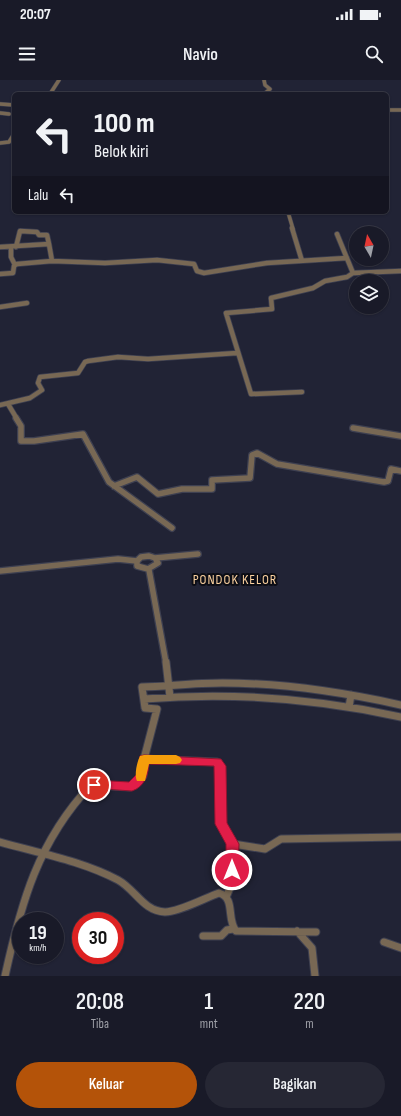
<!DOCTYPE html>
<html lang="id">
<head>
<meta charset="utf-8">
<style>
	body { margin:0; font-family:"Sofia Sans Condensed",sans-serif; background:#262734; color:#f1f3f6; height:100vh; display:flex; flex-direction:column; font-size:15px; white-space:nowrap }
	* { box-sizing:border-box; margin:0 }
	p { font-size:13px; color:#9fa1a8 }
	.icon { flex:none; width:22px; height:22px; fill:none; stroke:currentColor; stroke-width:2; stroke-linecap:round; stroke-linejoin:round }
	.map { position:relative; height:896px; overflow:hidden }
	.sheet { display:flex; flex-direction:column; background:#191a28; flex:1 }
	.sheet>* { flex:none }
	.top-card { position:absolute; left:12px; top:12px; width:377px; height:122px; border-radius:6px; box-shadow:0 1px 3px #0004,0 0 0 1px #373845; background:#191a28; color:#f1f3f6; overflow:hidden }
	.needle { width:26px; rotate:351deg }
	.controls { position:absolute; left:349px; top:146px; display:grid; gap:8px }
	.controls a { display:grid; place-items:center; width:40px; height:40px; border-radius:50%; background:#191a28; box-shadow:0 1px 3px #0004,0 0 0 1px #373845; font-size:20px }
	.speed { position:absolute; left:12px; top:832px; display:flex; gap:8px; font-size:20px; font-weight:700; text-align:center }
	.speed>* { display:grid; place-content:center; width:52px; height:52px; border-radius:50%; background:#191a28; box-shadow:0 1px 3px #0004,0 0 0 1px #373845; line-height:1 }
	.speed small { font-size:10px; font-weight:400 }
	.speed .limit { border:6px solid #d22; background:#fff; color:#111 }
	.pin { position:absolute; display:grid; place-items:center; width:34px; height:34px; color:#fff; margin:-17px; border:2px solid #fff; border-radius:50%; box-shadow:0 1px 4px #0007 }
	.me { position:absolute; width:44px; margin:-22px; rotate:0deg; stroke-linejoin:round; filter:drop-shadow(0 0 3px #0008) }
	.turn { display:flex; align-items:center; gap:14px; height:84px; padding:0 16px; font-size:18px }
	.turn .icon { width:52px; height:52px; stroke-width:2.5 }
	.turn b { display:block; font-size:28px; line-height:34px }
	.then { display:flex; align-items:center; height:38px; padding:0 16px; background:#0003; gap:8px; font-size:15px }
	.eta { display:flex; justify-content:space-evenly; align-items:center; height:68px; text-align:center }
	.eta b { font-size:24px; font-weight:600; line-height:28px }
	.cta { display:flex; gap:8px; margin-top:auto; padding:8px 16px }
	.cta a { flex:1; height:46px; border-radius:24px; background:#b45309; color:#fff; font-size:16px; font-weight:600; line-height:46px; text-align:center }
	.cta a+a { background:#262734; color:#f1f3f6 }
	.status { display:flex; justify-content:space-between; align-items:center; height:28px; padding:0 20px; background:#191a28; direction:ltr }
	.status svg { height:11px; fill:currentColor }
	header { display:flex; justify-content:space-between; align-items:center; height:52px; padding:0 16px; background:#191a28; font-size:18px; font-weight:600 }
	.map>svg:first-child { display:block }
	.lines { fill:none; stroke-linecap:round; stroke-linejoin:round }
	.street-far3-casing { stroke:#3e4051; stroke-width:4.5 }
	.street-far2-casing { stroke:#3e4051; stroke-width:6 }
	.street-far1-casing { stroke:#3e4051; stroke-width:8 }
	.street-casing { stroke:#3e4051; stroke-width:9 }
	.street-far3 { stroke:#786854; stroke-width:3.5 }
	.street-far2 { stroke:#786854; stroke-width:4.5 }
	.street-far1 { stroke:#786854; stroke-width:5.5 }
	.street { stroke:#786854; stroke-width:7 }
	.route { fill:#e11d48; stroke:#92132f }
	.slow { fill:#f59e0b }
	.labels { text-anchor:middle; stroke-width:4; stroke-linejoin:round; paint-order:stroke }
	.quarter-label { font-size:14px; letter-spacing:1px; fill:#fcd2a0; stroke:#0c0d15 }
</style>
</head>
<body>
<div class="status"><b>20:07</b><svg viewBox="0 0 49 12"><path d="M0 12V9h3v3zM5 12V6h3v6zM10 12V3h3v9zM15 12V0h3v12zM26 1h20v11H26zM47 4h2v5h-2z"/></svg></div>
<header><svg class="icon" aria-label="menu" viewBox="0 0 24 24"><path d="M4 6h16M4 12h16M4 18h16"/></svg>Navio<svg class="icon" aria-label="search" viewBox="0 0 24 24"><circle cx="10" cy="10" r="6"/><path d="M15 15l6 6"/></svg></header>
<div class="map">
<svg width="401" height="896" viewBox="0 0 401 896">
	<rect width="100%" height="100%" fill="#212335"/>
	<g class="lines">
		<g class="street-far3-casing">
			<path id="street-far3" d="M264 0 265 5 270 9 264 14
				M50 14 59 0
				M0 24 14 25
				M387 30H401
				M0 33 9 34
				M0 63 9 62 14 54
				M288 132 293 149"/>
		</g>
		<g class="street-far2-casing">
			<path id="street-far2" d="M292 148 302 181
				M337 154 353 193 401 191
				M0 167 49 164 52 181
				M11 167V177L15 185
				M16 167 20 151 37 152 39 155H47L49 164
				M0 194 13 193 14 186 17 184 52 181 105 183 157 180 194 184 197 191 204 193 267 183 347 178
				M0 227 27 223
				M302 312 251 314 226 233 272 229 271 218 313 208 325 201 347 197 353 193
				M8 324 17 339
				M0 325 30 318 42 310 38 303 40 297 78 293 85 282 88 281 118 277 148 279 237 273"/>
		</g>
		<g class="street-far1-casing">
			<path id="street-far1" d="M16 338 21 346V361H34L83 354 109 402 172 448
				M353 348 401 356
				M114 406 137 397 158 414 182 409H212V400L250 398 252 375 257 373 277 384 384 402 388 401 391 389 401 391
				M149 476 155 478 158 483 148 489 137 486V481L141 477Z
				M155 478 198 474
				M149 490 166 583
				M0 491 118 479 137 481"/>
		</g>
		<g class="street-casing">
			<path id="street" d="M166 582 170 617
				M144 619C231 612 315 618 401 637
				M349 627 351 615
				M144 679 217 682 220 686 221 744 233 764 265 769 281 759 401 757
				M0 762C39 773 82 781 118 800 136 810 143 831 165 832 179 832 205 818 219 813 236 818 226 839 236 851L316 852
				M227 815 232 803 233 764
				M297 851 312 868 315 896
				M203 856H221L227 850 233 849
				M384 862 401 868
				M5 896C21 823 38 761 91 705L130 707 143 696 144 679 157 629 145 628 142 607C169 606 195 603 222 603 282 603 342 612 401 625"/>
		</g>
		<use href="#street-far3" class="street-far3"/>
		<use href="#street-far2" class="street-far2"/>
		<use href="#street-far1" class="street-far1"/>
		<use href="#street" class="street"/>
	</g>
	<path class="route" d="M144 675 221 679 226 686 227 743 239 764 238 790 237 794 232 795 228 794 226 790V764L215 744 214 686 149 684C148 696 144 707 132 711L90 708 88 705 90 702 94 700 129 702 137 694 140 676Z"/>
	<path class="slow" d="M144 675H176L180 677 182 680 180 683 176 684H149L145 701H137C134 695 137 682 140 676Z"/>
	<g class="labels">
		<g class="quarter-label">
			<text x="235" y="504">PONDOK KELOR</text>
		</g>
	</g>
</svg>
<div class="controls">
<a><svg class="needle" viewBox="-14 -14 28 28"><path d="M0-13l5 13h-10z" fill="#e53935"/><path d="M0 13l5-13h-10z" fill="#9fa1a8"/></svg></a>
<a><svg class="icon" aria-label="layers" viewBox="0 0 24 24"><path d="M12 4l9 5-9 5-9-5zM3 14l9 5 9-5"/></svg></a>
</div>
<div class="speed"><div>19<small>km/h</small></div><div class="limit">30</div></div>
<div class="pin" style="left:94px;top:705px;background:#d93025"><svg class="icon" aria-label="arrive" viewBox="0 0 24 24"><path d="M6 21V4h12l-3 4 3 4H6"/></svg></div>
<svg class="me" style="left:232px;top:790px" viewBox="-20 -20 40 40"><circle r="17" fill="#e11d48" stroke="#fff" stroke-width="3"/><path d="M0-11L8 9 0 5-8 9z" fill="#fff"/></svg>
<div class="top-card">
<div class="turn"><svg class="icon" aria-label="left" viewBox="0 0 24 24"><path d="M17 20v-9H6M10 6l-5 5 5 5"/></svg><div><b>100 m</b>Belok kiri</div></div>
<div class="then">Lalu<svg class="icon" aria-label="left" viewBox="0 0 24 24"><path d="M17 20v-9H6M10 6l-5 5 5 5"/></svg></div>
</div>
</div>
<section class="sheet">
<div class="eta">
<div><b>20:08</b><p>Tiba</p></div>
<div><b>1</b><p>mnt</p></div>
<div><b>220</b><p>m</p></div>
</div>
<div class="cta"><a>Keluar</a><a>Bagikan</a></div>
</section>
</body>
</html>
